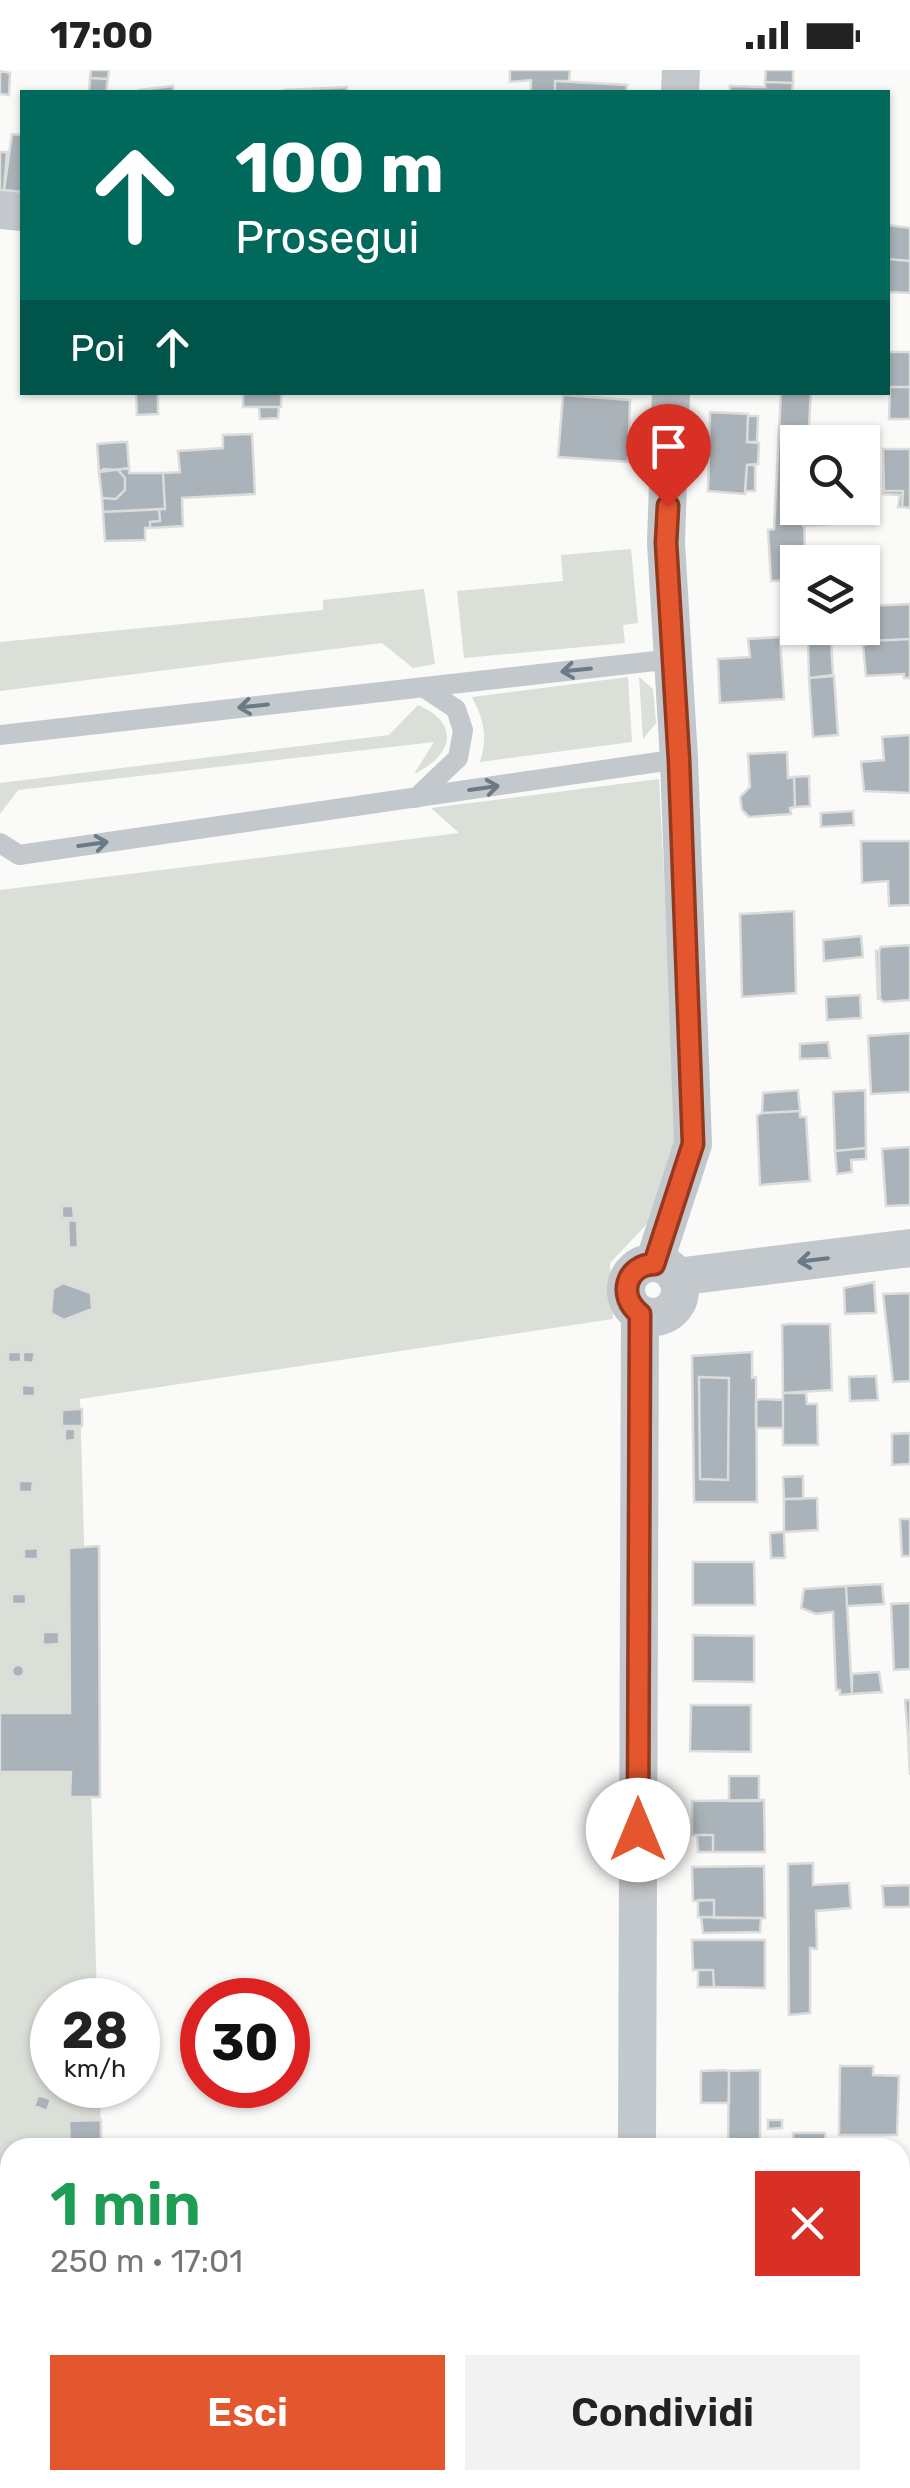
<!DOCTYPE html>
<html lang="it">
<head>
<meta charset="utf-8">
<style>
	body { margin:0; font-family:Rubik,sans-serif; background:#f2f2f2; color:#222; height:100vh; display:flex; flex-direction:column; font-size:38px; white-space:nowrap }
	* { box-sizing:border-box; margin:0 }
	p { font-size:32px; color:#767676 }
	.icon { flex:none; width:55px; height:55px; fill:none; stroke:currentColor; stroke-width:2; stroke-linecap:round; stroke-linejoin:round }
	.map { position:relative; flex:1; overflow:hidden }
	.side { position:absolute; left:0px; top:2068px; width:910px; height:352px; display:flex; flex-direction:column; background:#fff; border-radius:30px 30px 0 0; box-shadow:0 2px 8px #0004 }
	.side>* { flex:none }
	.top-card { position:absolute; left:20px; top:20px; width:870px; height:305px; border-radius:0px; box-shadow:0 2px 8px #0004; background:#00695c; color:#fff; overflow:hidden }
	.controls { position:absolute; left:780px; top:355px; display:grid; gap:20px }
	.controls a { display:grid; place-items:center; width:100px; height:100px; border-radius:0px; background:#fff; box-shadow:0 2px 8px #0004; font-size:50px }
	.speed { position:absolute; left:30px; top:1908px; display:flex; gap:20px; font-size:50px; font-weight:700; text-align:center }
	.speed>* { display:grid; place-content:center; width:130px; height:130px; border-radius:50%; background:#fff; box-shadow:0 2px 8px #0004; line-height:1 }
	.speed small { font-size:25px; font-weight:400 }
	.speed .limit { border:15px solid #d22; background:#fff; color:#111 }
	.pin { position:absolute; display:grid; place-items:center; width:85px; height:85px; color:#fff; margin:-102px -42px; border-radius:50% 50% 50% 0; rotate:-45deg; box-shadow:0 0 10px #0007 }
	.pin .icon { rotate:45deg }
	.me { position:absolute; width:110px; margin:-55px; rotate:0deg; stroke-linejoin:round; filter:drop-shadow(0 0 8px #0008) }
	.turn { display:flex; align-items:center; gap:35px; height:210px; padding:0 50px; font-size:45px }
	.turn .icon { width:130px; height:130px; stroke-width:2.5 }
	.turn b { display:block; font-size:70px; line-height:85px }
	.then { display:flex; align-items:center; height:95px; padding:0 50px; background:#0003; gap:20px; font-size:38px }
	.round { display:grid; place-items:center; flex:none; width:105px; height:105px; border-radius:0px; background:#f2f2f2 }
	.head { display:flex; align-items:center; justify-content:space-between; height:170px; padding:0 50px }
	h1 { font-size:60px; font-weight:600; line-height:75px; color:#1e9e55 }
	.cta { display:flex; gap:20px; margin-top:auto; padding:20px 50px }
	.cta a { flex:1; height:115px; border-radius:0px; background:#e4572e; color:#fff; font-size:40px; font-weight:600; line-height:115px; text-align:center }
	.cta a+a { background:#f2f2f2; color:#222 }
	.status { display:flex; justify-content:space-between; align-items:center; height:70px; padding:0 50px; background:#fff; direction:ltr }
	.status svg { height:28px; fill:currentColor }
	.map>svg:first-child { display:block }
	.green { fill:#dadfd7 }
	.building { fill:#aab3b9; stroke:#dcdcda; stroke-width:2.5; fill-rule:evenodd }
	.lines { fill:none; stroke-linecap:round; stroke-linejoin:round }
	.service { stroke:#c3c8cc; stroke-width:20 }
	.minor { stroke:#c3c8cc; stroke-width:38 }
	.oneway { stroke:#6a7a87 }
	.route-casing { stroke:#94391e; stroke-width:25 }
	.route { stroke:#e4572e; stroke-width:18 }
</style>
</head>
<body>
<div class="status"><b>17:00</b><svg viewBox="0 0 49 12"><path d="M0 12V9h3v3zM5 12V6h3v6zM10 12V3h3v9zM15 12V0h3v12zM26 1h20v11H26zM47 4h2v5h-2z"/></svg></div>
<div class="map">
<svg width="910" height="2418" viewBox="0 0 910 2418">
	<rect width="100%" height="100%" fill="#fafaf8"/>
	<path class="green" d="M631 479 638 553 623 555 625 573 464 588 457 521 563 511 561 485Z
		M424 519 435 594 413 598 382 573 0 621V572L323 540V530Z
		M628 607 632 672 480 692C488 667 484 650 472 627Z
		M639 607 653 619 656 653 643 669Z
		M418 635C462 654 452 686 414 704L434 672 18 720 0 744V713L389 665Z
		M659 709 680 1119 610 1193 613 1249 80 1329 97 1930H52V2015H100L101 2077 10 2078V2132L0 2131V820L459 763 431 738Z"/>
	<path class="building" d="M91 0H109L108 9 90 8Z
		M510 0H570L569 11H555V22H531V10L510 12Z
		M766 0H793V13L765 12Z
		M0 1 10 3 9 25 0 24Z
		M90 8 108 9 106 22H89Z
		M555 11 627 15 626 22H555Z
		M765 12 793 13 792 22H730V16L765 17Z
		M173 16 174 22H139V20Z
		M347 17V22H285V20Z
		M12 64 22 65V122L4 120Z
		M0 82H7L4 120H0Z
		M888 155 910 158V191L888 189Z
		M888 189 910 191V223L888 222Z
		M888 282H910V317H888Z
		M890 317H910V349H889Z
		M136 322H158V344L137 345Z
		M243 322H281V337H243Z
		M781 322H811L808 372H798V438H804L805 492H798V510L771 511 768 460 774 459Z
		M563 325 630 330 628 392 558 387Z
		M259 337H279L278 348 260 349Z
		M710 342 748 344 747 372 759 373 758 394 747 395 745 424 708 421Z
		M748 346H758L757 372H747Z
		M252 364 255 424 182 428 183 456 150 458V452L160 451 159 439H165L163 403 180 402 178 381 223 378V365Z
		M120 372H127L129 398 99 402 97 374Z
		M883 379H910V438L902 437 903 421H884Z
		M747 395H755V421H745Z
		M129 398V403H163L165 439 103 442 102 428 116 429 125 420V408L118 400Z
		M104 399 118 400 125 408V420L116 429 102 428 99 402Z
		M883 403 884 421H903L902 437H898L900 425 883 424Z
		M804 438H829V454L803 456Z
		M829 438H860L861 450 829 453Z
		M159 439 160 451 150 452V458H145V470L105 471 103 442Z
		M872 495 874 512 862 513V497Z
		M910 534V569L870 571 868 536Z
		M807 558H828L829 570 808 572Z
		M780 567 784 629 720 633 718 589 750 587 748 569Z
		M910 569V608H904V604L866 606 863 575 870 574V571Z
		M831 571 833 605 809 608 808 572Z
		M834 606 838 665 813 667 809 608Z
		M910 665V723L864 721 861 692 884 690 882 667Z
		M787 682 788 708 794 707 795 737 790 738 791 744 749 747 742 740 740 727 750 717 748 684Z
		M809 706 810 736 795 737 794 707Z
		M853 741 854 755 821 757V743Z
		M861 771H910V835L889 836 888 811 862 813Z
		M794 841 796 923 742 927 740 844Z
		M861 866 863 887 824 891 823 870Z
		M910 875V930L884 932 880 929 879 881 881 877Z
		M876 881H879L880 929H878Z
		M860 925 861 948 827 950 826 927Z
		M910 963V1022L871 1024 868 966Z
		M828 972 830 988 800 989V974Z
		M798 1020 800 1041 762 1043 763 1023Z
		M865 1020 866 1078 835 1081 833 1022Z
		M800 1041V1047H806L810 1111 760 1115 757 1046 762 1043Z
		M910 1077V1135L886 1136 882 1079Z
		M866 1078V1089L851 1090 852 1102 837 1104 835 1081Z
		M62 1136H73L74 1148H62Z
		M68 1150 77 1151 78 1177 69 1178Z
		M874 1212 876 1243 845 1244 844 1218Z
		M63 1213 91 1223 92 1239 64 1250 51 1243 53 1219Z
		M910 1223V1311L893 1312 883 1224Z
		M789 1254H830L832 1320 783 1323 782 1255Z
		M8 1282H21V1292H8Z
		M23 1282H35L33 1293 23 1292Z
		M752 1282V1308L756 1307 757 1432H694L692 1286ZM699 1307 729 1308 728 1410 700 1409Z
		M876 1306 878 1330 850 1331 849 1307Z
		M699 1307 729 1308 728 1410 700 1409Z
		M22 1315 35 1316V1326H22Z
		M783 1323H806L807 1334H817L818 1375H783Z
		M762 1329 783 1330V1358H756V1330Z
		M79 1339H82V1356H62V1340Z
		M65 1359H75V1370L65 1371Z
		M910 1363V1394L892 1395V1364Z
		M803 1406V1429H784L783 1407Z
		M19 1411H33L32 1422H19Z
		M817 1428 818 1460 784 1462V1429Z
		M900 1449H910V1486H902Z
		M784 1462 785 1488H771L770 1463Z
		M99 1476 100 1727H70L71 1702H0V1643H70L69 1478Z
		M38 1478V1489H24V1479Z
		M693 1492H754L755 1535H693Z
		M882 1514 884 1534 847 1536 846 1516Z
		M846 1516 852 1624 840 1625V1620H836L833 1542 816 1544 801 1538 804 1519Z
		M12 1524H26V1534H12Z
		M910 1533V1599L894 1600 891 1534Z
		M43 1562H59V1574L43 1575Z
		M693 1565 754 1566V1612L693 1611Z
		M12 1601a6 6 0 1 1 12 0a6 6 0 1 1-12 0Z
		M879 1602 882 1622 852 1624V1604Z
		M905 1630H910V1705L908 1667Z
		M691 1635H751V1682L690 1681Z
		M729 1706H759V1731H729Z
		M764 1730 765 1782H713V1765H692V1731Z
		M697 1765H713V1782H698Z
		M813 1793V1815L849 1813 851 1838 816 1841 817 1879 810 1878V1943L789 1945 788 1794Z
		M764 1796 765 1848H714V1830L693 1831 692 1797Z
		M910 1815V1837H884L882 1816Z
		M698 1830H714V1847H698Z
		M701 1847 761 1848 760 1862 703 1863Z
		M692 1870H765V1918L714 1917 713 1900H693Z
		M698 1900H713L714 1917H698Z
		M840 1996H873V2005L899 2006 897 2065H839Z
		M725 2000 729 2001V2033H701V2001Z
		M760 2000V2078H728L729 2001Z
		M38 2025 51 2029 47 2041 34 2036Z
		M101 2050V2078H70L69 2051Z
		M768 2050H782V2058L768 2059Z
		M793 2063H825V2078H793Z
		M0 2102H10V2132L0 2131Z
		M900 2130 904 2183 900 2184Z
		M900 2313 904 2379H900Z"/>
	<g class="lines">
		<path class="service" d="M0 665 673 589
			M416 728 458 688 463 660 456 639 423 617
			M0 773 19 785 679 689"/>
		<path class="minor" d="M680 22 681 0
			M0 140 22 142
			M626 1220a27 27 0 1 1 54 0a27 27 0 1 1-54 0Z
			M654 1193 693 1074 679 689 666 473 671 322
			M676 1207 910 1178
			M637 2078 640 1244
			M637 2418V2410"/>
	</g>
	<defs><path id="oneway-shaft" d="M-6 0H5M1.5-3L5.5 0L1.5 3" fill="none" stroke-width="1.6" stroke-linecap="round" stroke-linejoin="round" transform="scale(2.5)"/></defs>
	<g class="oneway">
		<use href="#oneway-shaft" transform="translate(576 600) rotate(174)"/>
		<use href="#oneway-shaft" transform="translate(253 636) rotate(174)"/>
		<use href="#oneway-shaft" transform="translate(484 718) rotate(-8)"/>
		<use href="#oneway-shaft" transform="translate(93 774) rotate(-8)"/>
		<use href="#oneway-shaft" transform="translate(813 1190) rotate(173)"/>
	</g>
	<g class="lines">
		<g class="route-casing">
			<path id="route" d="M638 1760 640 1244C617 1226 626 1195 654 1194L693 1074 679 690 666 473 668 436"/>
		</g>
		<use href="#route" class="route"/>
	</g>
</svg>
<div class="controls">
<a><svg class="icon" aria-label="search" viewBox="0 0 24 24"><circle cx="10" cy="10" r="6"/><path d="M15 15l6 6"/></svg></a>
<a><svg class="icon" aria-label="layers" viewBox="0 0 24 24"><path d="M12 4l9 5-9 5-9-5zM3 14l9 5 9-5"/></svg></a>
</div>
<div class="speed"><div>28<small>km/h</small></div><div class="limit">30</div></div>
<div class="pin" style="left:668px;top:436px;background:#d93025"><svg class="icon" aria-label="arrive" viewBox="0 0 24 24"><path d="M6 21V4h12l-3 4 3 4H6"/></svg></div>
<svg class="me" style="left:638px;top:1760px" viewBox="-20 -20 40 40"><circle r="19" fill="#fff"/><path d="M0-13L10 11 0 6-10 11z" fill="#e4572e"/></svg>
<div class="top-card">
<div class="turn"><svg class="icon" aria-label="ahead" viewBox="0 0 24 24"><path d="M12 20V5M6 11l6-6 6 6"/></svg><div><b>100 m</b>Prosegui</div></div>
<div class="then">Poi<svg class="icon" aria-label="ahead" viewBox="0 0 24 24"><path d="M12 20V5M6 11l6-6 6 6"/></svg></div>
</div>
<section class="side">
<div class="head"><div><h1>1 min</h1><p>250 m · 17:01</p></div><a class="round" style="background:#d93025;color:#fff"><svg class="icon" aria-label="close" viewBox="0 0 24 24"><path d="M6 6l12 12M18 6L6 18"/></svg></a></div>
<div class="cta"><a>Esci</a><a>Condividi</a></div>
</section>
</div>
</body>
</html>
